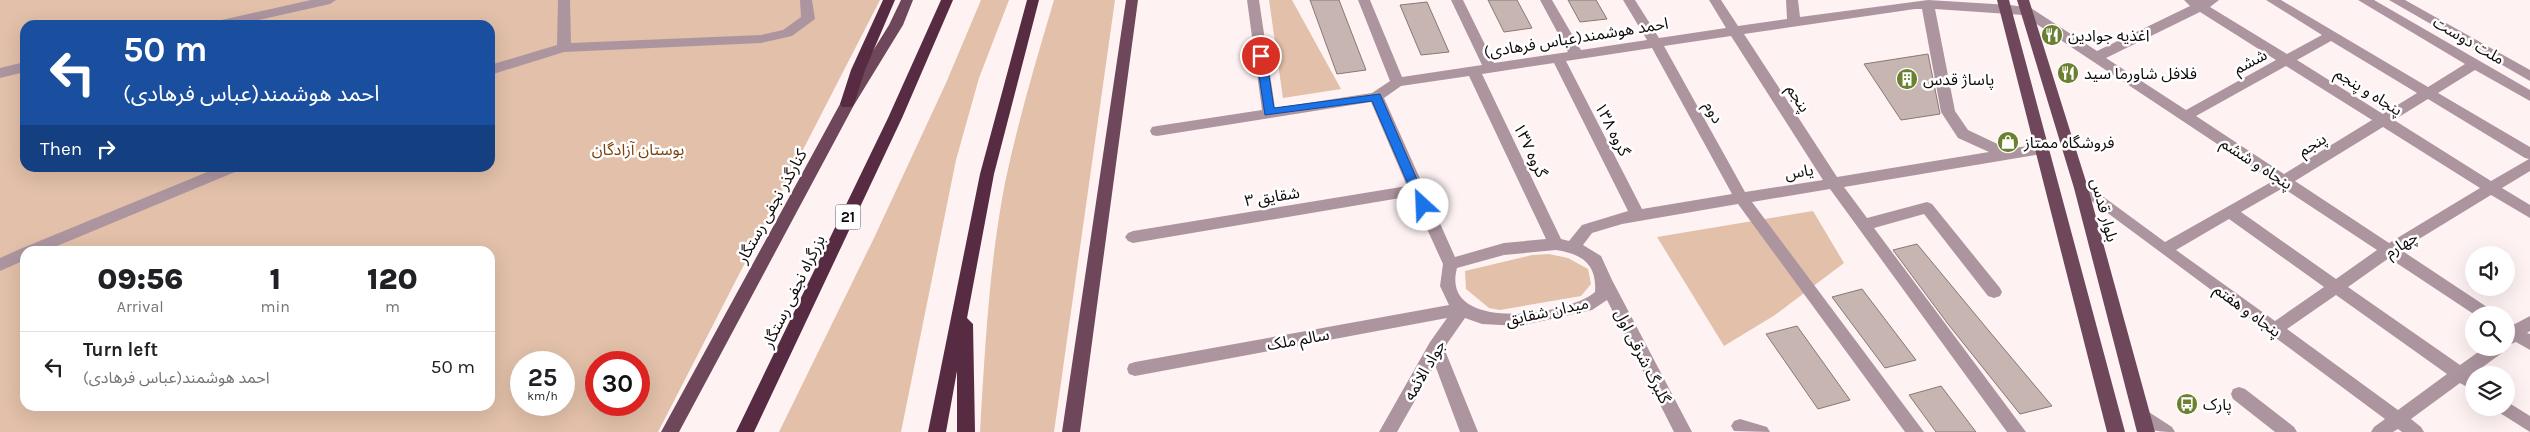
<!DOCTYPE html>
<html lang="en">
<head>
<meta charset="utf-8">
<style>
	body { margin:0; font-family:Karla,"Noto Sans Arabic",sans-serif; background:#f6f6f6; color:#202124; height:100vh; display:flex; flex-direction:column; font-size:19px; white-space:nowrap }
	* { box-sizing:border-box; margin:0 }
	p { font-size:16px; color:#757577 }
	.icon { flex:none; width:28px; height:28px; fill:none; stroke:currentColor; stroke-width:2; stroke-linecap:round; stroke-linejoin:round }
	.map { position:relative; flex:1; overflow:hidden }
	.drawer { position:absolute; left:20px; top:246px; width:475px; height:165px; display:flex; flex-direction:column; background:#fff; border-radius:15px; box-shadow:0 5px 20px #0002 }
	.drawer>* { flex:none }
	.top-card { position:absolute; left:20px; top:20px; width:475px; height:152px; border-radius:15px; box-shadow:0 5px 20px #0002; background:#1a4fa0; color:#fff; overflow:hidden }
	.controls { position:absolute; left:2465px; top:246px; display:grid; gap:10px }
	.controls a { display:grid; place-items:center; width:50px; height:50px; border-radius:50%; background:#fff; box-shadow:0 5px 20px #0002; font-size:25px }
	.speed { position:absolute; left:510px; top:351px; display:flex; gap:10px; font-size:25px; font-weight:700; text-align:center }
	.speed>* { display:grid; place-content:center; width:65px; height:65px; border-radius:50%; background:#fff; box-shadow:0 5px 20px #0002; line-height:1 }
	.speed small { font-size:12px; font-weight:400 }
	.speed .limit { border:8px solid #d22; background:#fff; color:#111 }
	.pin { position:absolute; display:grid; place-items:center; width:42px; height:42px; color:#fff; margin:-21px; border:2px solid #fff; border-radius:50%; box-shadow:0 1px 5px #0007 }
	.me { position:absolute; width:55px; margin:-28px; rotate:335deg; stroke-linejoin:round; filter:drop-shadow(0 0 4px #0008) }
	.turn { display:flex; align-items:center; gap:18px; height:105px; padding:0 20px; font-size:22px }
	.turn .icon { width:65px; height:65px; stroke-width:2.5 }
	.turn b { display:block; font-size:35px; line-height:42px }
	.then { display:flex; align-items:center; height:48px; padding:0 20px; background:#0003; gap:10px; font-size:19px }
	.eta { display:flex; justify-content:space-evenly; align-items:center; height:85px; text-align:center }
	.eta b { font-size:30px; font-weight:800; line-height:35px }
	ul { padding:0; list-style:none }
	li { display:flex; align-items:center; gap:15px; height:70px; padding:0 20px; border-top:1px solid #e0e0e0 }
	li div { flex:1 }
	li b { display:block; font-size:19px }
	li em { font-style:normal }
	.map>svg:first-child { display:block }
	.green { fill:#e2c0a9; fill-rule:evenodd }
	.building { fill:#c7b5b1; stroke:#887874 }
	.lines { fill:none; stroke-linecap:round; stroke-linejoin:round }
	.minor { fill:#ad95a0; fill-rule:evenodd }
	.major { fill:#6e475b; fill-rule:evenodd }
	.highway { fill:#572c43; fill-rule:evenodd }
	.route { fill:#1a73e8; stroke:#114b97 }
	.labels { text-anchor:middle; stroke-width:5; stroke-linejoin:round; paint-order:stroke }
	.shield { fill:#fff; stroke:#585454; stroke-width:1 }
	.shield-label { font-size:15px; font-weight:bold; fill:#100a0a }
	.poi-label { font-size:16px; fill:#100a0a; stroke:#fff; text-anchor:start }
	.street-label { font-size:16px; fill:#100a0a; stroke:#fff }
	.park-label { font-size:16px; fill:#7c410d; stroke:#fff }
</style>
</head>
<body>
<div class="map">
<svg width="2530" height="432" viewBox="0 0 2530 432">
	<rect width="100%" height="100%" fill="#fef2f3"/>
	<path class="green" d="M0 0H880L658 432H0ZM25 25H490V168H25ZM25 251H490V406H25ZM521 362H564V405H521ZM596 362H639V405H596Z
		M981 0H1009L979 78 956 160 901 432H779L874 238 946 83Z
		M1054 0H1115L1054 432H980C985 349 989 265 1005 183 1018 121 1036 61 1054 0Z
		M1269 0H1292L1341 89 1283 98Z
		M1813 211 1844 263 1775 315 1724 346 1657 237Z
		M1549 254 1568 258 1588 269 1591 284 1581 296 1500 310 1489 308 1466 289 1465 271 1532 255Z"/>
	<path class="building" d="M1310 0H1339L1366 70 1337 74Z
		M1488 0H1517L1532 28 1504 32Z
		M1568 0H1596L1607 19 1580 22Z
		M1427 2 1449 52 1421 55 1400 5Z
		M1928 54 1940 114 1901 120 1864 64Z
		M1917 244 1989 331 2052 406 2020 414 1948 324 1893 250Z
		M1862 289 1916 360 1885 368 1832 297Z
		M1797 326 1850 400 1818 409 1766 334Z
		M1941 386 1976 432H1936L1909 395Z"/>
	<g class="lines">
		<path class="minor" d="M311 0H336L330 4 236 25H210L217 21Z
			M558 0H570L571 43 761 35 783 30 801 17 800 0H812L815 19 792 36 761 43 564 52 490 75V65L557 45Z
			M1247 0H1259L1275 108 1372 93 1390 81 1358 0H1370L1402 77 1482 65 1451 0H1463L1494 63 1568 52 1540 0H1552L1581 50 1647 40 1623 0H1635L1659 38 1726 28 1709 0H1721L1738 26 1787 19 1786 0H1798L1800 17 1928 0 2010 5 2031 8 2097 51 2190 6 2184 0H2219L2210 7 2287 54 2322 35 2266 0H2281L2428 87 2465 64 2358 0H2374L2530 90V101L2475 70 2438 93 2530 147V171L2502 188 2530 205V218L2491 195 2401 250 2493 311 2495 315H2475L2389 258 2348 287 2460 365 2484 348H2504L2502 353 2473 374 2474 391 2460 383 2411 419 2421 427 2424 432H2402L2398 429 2393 432H2371L2374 427 2385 419 2074 188 2076 184H2086L2165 242 2273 181 2023 15 1935 9 1955 111 1968 130 2008 149 2041 144 2048 149 2041 154 1844 187 1867 218 1927 202 1932 204 2000 288 2002 292 2000 296 1994 298 1988 296 1924 214 1874 228 2026 432H2007L1830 189 1752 202 1924 432H1905L1738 204 1622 224 1592 233 1583 245 1601 256 1612 280 1692 432H1674L1607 300 1592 310 1519 326 1482 324 1465 318 1444 348 1478 432H1460L1435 365 1397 432H1379L1430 342 1447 318 1135 376 1129 374 1127 369 1129 364 1135 362 1449 305 1440 286 1443 264 1412 196 1133 243 1128 241 1125 237 1128 233 1133 231 1407 186 1371 102 1157 136 1152 135 1150 131 1152 127 1157 126 1262 110ZM1915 9H1922L1941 112 1958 138 1989 152 1837 177 1744 34ZM2200 12 2276 60 2186 110 2106 58ZM1731 36 1823 180 1745 192 1664 46ZM2331 41 2417 93 2383 114 2297 60ZM1652 48 1732 194 1642 209 1566 61ZM1554 63 1628 211 1582 225 1569 241 1561 239 1482 74ZM2286 66 2372 120 2284 174 2196 116ZM1469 76 1546 239 1504 243 1455 257 1384 98 1401 86ZM2428 99 2525 158 2529 159 2491 181 2394 120ZM2383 127 2480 188 2389 243 2295 181ZM2283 188 2377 250 2336 279 2241 212ZM2229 219 2324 287 2275 321 2176 250ZM1556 250C1582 254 1597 264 1595 292 1569 315 1439 335 1457 268L1504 255ZM2336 295 2447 374 2398 410 2287 329Z
			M2389 0H2405L2530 70V81Z
			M25 62V72L0 78V68Z
			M217 168H237L235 172 45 251H25V260L0 271V258L20 249Z
			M2530 316V331L2527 333 2530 334V350L2516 342 2506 346V322L2515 324Z
			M2239 387 2245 389 2294 427 2297 432H2275L2233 399 2231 394 2233 389Z
			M2506 401 2530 416V432L2500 413 2498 408H2506Z
			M2141 407 2172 427 2175 432C2158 432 2141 431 2133 414L2135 409Z
			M1740 419 1767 427 1770 432 1734 431 1731 426 1734 421Z"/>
		<path class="major" d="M901 0H913L903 25 854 105 679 432H661L840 104 889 25Z
			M1126 0H1138L1080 432H1062Z
			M1997 0H2009L2125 432H2107Z
			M2017 0H2029L2088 188 2155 432H2137L2074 188Z"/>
		<path class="highway" d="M883 0H895L865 70 854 104 852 107H842L840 104 851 70Z
			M941 0H953L902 118 754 432H736L888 118Z
			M1027 0H1039L994 174 967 318 973 324 975 432H957V371L946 432H928L980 174Z"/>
	</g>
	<path class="route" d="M1261 53 1266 56 1274 108 1380 94 1428 205 1427 208H1419L1417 205 1372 101 1265 115 1256 56Z"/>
	<defs>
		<g id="restaurant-disc" transform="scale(1.125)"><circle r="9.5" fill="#6c8031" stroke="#fff"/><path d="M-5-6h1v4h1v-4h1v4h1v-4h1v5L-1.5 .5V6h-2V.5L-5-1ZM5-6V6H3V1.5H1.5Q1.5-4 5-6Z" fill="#fff"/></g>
		<g id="building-disc" transform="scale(1.125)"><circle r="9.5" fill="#6c8031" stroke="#fff"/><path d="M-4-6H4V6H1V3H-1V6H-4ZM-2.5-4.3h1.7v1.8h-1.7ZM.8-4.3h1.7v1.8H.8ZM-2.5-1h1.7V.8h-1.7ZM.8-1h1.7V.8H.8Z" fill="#fff"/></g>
		<g id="shop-disc" transform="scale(1.125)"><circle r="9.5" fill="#6c8031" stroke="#fff"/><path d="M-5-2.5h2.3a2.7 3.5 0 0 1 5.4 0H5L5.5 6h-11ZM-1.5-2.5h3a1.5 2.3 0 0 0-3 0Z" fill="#fff"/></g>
		<g id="bus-disc" transform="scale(1.125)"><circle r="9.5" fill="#6c8031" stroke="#fff"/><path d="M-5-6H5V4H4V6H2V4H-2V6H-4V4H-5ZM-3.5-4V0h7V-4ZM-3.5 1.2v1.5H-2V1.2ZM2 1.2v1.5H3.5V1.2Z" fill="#fff"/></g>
	</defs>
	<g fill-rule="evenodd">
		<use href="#restaurant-disc" x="2052" y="35"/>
		<use href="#restaurant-disc" x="2068" y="73"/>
		<use href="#building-disc" x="1907" y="79"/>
		<use href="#shop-disc" x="2008" y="142"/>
		<use href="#bus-disc" x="2187" y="404"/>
	</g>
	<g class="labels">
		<rect class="shield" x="835.5" y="204.5" width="25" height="25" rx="4"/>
		<g class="shield-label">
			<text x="848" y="222">21</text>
		</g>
		<g class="poi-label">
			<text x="2068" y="41">اغذیه جوادین</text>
			<text x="2084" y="79">فلافل شاورما سید</text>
			<text x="1923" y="85">پاساژ قدس</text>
			<text x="2024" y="148">فروشگاه ممتاز</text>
			<text x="2203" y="410">پارک</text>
		</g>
		<g class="street-label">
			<text transform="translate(1576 37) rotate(-9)" y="6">احمد هوشمند(عباس فرهادی)</text>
			<text transform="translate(2469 40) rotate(30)" y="6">ملت دوست</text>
			<text transform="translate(2250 61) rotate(-28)" y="6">ششم</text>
			<text transform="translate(2369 91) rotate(32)" y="6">پنجاه و پنجم</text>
			<text transform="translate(1799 98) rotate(58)" y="6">پنجم</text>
			<text transform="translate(1714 112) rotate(61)" y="6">دوم</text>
			<text transform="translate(1613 129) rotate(63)" y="6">گروه ۱۳۸</text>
			<text transform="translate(2312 144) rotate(-31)" y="6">پنجم</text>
			<text transform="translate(1531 150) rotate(65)" y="6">گروه ۱۳۷</text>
			<text transform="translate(2257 163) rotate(33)" y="6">پنجاه و ششم</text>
			<text transform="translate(1799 171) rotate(-9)" y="6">یاس</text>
			<text transform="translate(1272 196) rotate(-9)" y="6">شقایق ۳</text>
			<text transform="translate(771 206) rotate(-61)" y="6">کنارگذر نجفی رستگار</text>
			<text transform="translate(2105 210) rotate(75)" y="6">بلوار قدس</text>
			<text transform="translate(2401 244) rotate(-32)" y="6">چهارم</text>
			<text transform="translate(793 291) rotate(-64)" y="6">بزرگراه نجفی رستگار</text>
			<text transform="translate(2248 310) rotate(36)" y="6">پنجاه و هفتم</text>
			<text transform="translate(1547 311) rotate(-12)" y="6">میدان شقایق</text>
			<text transform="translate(1298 339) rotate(-10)" y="6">سالم ملک</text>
			<text transform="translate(1643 356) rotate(63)" y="6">گلبرگ شرقی اول</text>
			<text transform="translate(1424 370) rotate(-60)" y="6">جواد الائمه</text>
		</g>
		<g class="park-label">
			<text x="638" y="155">بوستان آزادگان</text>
		</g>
	</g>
</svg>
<div class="controls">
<a><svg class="icon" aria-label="sound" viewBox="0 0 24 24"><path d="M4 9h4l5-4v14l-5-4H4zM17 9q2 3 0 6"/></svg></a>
<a><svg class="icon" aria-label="search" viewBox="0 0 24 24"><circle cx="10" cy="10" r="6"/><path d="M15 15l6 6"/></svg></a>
<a><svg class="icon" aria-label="layers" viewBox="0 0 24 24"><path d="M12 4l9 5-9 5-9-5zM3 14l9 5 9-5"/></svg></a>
</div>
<div class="speed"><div>25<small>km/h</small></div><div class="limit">30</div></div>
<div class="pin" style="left:1261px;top:56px;background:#d93025"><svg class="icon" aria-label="arrive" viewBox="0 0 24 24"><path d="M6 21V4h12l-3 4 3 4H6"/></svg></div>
<svg class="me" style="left:1423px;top:205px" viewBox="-20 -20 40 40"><circle r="19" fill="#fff"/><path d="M0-13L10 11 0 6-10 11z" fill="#1a73e8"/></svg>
<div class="top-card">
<div class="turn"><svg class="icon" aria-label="left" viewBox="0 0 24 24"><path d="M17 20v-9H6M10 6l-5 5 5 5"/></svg><div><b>50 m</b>احمد هوشمند(عباس فرهادی)</div></div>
<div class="then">Then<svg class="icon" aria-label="right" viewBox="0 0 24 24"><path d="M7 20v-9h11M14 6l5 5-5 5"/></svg></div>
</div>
<section class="drawer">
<div class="eta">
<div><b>09:56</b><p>Arrival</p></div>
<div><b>1</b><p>min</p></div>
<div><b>120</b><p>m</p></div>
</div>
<ul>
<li><svg class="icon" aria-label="left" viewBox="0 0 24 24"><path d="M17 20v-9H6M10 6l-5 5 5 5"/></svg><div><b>Turn left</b><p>احمد هوشمند(عباس فرهادی)</p></div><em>50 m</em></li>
</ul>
</section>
</div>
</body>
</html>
